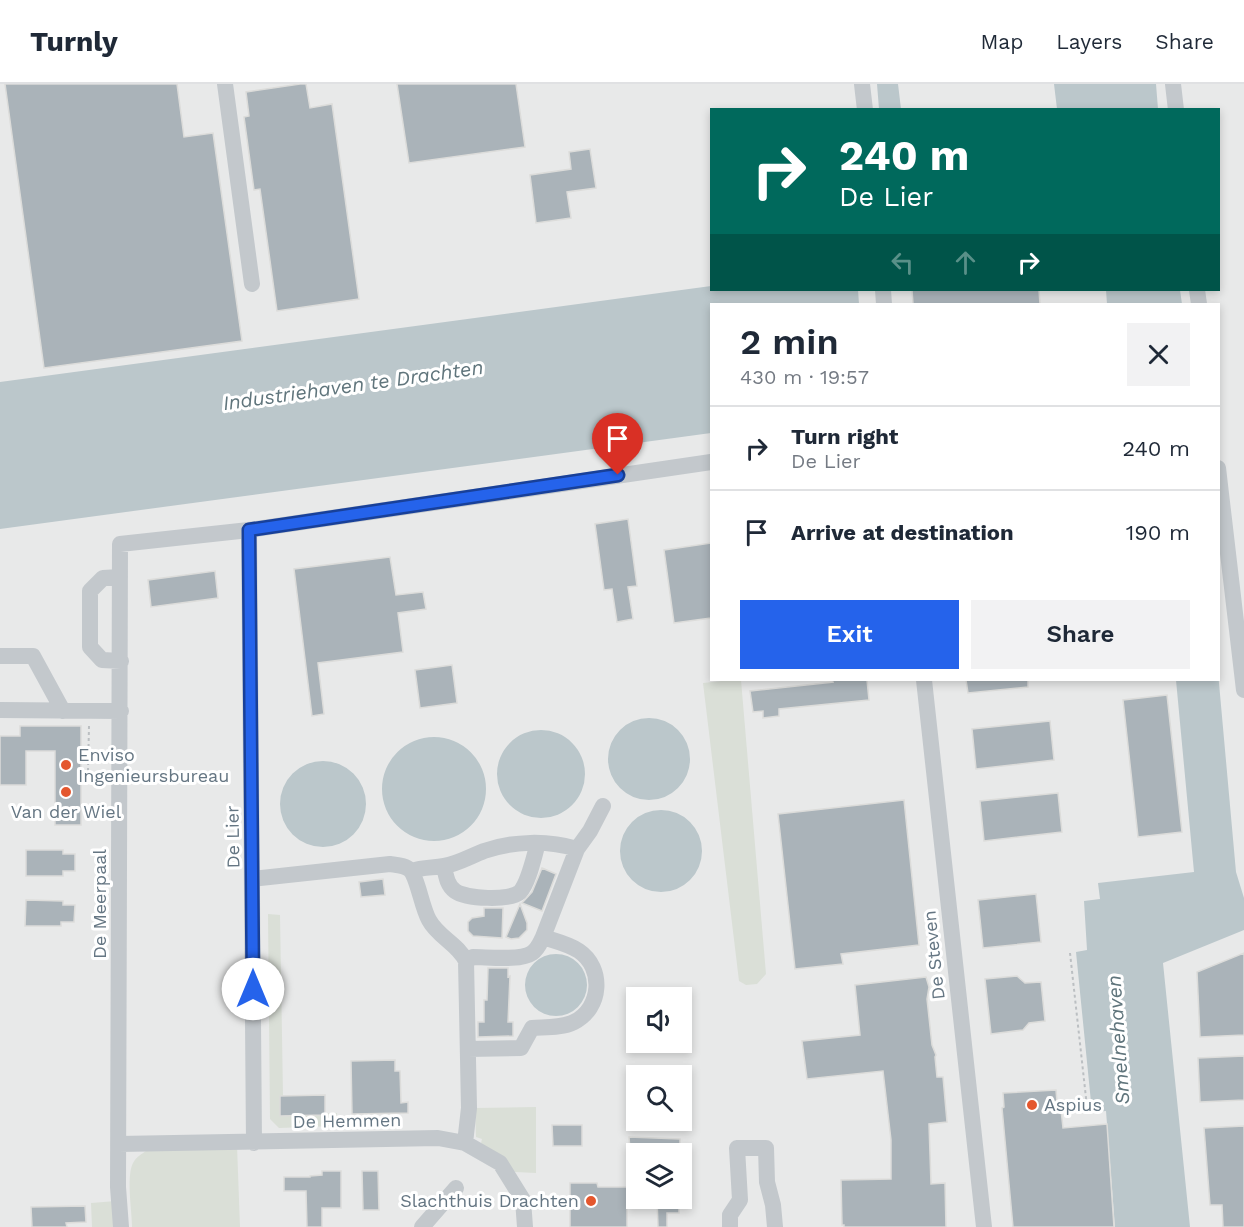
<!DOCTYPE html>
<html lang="en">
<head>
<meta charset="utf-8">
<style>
	body { margin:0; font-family:"Work Sans",sans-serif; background:#f2f2f3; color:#1f2937; height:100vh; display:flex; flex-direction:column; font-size:22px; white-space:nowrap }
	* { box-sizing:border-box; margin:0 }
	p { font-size:20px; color:#747a83 }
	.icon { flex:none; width:33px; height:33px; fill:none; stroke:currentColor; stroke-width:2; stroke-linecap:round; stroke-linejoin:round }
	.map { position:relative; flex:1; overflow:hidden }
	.side { position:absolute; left:710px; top:219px; width:510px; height:378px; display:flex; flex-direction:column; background:#fff; border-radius:0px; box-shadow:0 3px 9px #0003 }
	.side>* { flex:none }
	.hud { position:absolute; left:710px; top:24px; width:510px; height:183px; border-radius:0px; box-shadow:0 3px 9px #0003; background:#00695c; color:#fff; overflow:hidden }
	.fabs { position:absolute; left:626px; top:903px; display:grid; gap:12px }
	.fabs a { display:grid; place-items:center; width:66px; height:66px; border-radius:0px; background:#fff; box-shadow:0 3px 9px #0003; font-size:30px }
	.pin { position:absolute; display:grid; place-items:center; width:51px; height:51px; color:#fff; margin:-62px -26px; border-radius:50% 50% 50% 0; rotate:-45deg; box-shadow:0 0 6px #0007 }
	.pin .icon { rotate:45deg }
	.me { position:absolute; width:66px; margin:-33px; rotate:0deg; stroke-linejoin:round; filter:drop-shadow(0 0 4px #0008) }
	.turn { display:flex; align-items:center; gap:21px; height:126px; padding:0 30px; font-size:27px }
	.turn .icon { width:78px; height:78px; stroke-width:2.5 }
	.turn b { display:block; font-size:42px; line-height:51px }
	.lanes { display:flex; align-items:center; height:57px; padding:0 30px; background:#0003; justify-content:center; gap:30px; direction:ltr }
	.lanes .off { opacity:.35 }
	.round { display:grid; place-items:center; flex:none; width:63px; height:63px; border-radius:0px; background:#f2f2f3 }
	.head { display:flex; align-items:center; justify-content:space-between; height:102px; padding:0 30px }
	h1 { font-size:36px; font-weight:600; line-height:45px }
	.primary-button { display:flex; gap:12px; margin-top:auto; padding:12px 30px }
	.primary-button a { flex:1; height:69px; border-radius:0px; background:#2563eb; color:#fff; font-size:24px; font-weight:600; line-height:69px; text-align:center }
	.primary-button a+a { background:#f2f2f3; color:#1f2937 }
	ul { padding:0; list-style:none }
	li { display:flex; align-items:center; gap:18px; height:84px; padding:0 30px; border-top:2px solid #e0e1e3 }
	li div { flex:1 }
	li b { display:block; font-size:22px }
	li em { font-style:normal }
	header { display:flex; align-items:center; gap:36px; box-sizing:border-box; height:84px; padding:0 30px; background:#fff; border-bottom:2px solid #e0e1e3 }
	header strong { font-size:28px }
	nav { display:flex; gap:33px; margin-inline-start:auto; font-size:21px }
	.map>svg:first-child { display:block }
	.built { fill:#e8e9e9; fill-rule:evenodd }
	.green { fill:#dadfd7 }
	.water { fill:#bbc7cb }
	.building { fill:#aab3b9; stroke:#dcdcda; stroke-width:1.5 }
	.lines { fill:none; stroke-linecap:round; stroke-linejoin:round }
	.path { stroke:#bbbfc2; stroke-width:2; stroke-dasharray:3 3; stroke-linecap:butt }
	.minor { stroke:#c3c8cc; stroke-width:16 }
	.route-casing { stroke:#184099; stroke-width:15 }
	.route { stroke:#2563eb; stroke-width:10 }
	.poi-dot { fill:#e4572e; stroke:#fff; stroke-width:2 }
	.labels { text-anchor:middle; stroke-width:6; stroke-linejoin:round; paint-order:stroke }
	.poi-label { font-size:18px; fill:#657683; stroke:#fff; text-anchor:start }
	.street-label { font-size:18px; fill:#657683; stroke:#fff }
	.water-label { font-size:20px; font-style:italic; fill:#60757c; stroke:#fff }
</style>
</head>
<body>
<header>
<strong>Turnly</strong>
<nav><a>Map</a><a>Layers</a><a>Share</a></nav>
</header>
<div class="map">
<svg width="1244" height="1143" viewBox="0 0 1244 1143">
	<rect width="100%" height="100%" fill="#fafaf8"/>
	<path class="built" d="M0 0H1244V1143H0ZM711 26H1218V206H711ZM711 220H1218V596H711ZM636 914H681V958H636ZM636 992H681V1036H636ZM636 1070H681V1114H636Z"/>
	<path class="green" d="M731 596H741L766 890 757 900 746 901 739 897 703 599Z
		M268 830 280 831 283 1012 292 1030 337 1029 336 1042 279 1044 270 1035Z
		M536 1023V1089L515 1088 481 1059 482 1055 476 1053 475 1024Z
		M237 1061 240 1143H132C132 1127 126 1093 133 1079 136 1073 142 1070 147 1066Z
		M116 1117 117 1143H92L91 1119Z"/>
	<path class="water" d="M877 0H898L901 25H879Z
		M1054 0H1156L1158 25H1057Z
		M711 202V206H858L859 220H711V349L0 445V298Z
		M1106 206H1180L1182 220H1101H1107Z
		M1218 588 1236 788 1244 814V846L1163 879 1190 1143H1115L1106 1027 1092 1028 1076 868 1087 866 1084 817 1100 815 1098 799 1194 788 1176 596H1218Z
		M608 675a41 41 0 1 1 82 0a41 41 0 1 1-82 0Z
		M497 690a44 44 0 1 1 88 0a44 44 0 1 1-88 0Z
		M382 705a52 52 0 1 1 104 0a52 52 0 1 1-104 0Z
		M280 720a43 43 0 1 1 86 0a43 43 0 1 1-86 0Z
		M620 767a41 41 0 1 1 82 0a41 41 0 1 1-82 0Z
		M525 901a31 31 0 1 1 62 0a31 31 0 1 1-62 0Z"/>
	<path class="building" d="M5 0H177L184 53 213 49 242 257 44 284Z
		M300 0H306L310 24 332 20 359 215 277 227 260 105 254 106 244 33 249 32 246 8Z
		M397 0H516L525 63 409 79Z
		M590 65 596 104 567 108 571 134 536 139 530 91 571 85 569 68Z
		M912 206H1039L1040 220H913Z
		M628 435 637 502 628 503 633 535 617 538 612 505 604 506 595 440Z
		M711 459V534L674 539 664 466Z
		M390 473 396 511 423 508 426 525 398 529 403 568 318 579 324 630 312 632 294 485Z
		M215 487 218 514 151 523 148 496Z
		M452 581 457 619 420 624 415 586Z
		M832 596H867L869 616 779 625V632L763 634V627L753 628 750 607 833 598Z
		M966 596H1028V603L968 609Z
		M1167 611 1182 748 1138 753 1123 616Z
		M1050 637 1054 676 976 685 972 645Z
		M20 642H81V741H55V667H26V701H0V652H20Z
		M1058 709 1062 748 984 757 980 717Z
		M904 716 919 861 841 870 843 880 795 885 778 730Z
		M26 766H63V770H75V787H63V792H26Z
		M542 784 556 790 542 827 522 819 532 808Z
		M383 795 385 811 361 813 359 798Z
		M1036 810 1041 858 983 864 978 816Z
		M26 816 63 817V821H75L74 838H61V842H25Z
		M520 820 527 839V846L519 854 511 855 506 853Z
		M484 824H503L502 854 473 852 468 847V838L472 834 484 832Z
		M1244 869V951L1200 953 1197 888Z
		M488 884H508V893L510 892 508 938H513V952L478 953V938H484V916H487Z
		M1017 892 1025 899 1041 898 1045 937 1029 939 1023 946 991 950 985 895Z
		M926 893 929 903 927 915 932 961 936 971 935 973 937 993H943L947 1038 929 1040 931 1100 945 1099 946 1143H844V1141H842L841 1096 891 1095V1056L883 987 807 995 802 957 860 951 855 901Z
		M1244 972V1016L1200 1018 1198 974Z
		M395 976V987H400L401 1019 408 1018V1029L352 1030 351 977Z
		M1056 1006 1057 1018 1060 1017 1063 1044 1107 1040 1114 1143H1013L1002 1024 1004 1023 1003 1009Z
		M325 1011V1031L280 1032V1012Z
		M552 1041H582V1062H553Z
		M1244 1042V1143H1223L1222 1121H1210L1204 1044Z
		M629 1053 680 1055V1070H643V1065L630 1066Z
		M322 1087H341V1124H322V1143H307L306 1107H284V1093H310V1092L322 1091Z
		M362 1087H378L379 1126H363Z
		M570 1099H597L598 1103H627V1143H570Z
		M657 1114H679V1129H667V1143H658Z
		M85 1122 86 1138 66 1139 67 1143H32L31 1123Z"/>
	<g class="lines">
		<path class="path" d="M89 642 88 687 92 688
			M81 672H89
			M1070 869 1087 1023"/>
		<path class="minor" d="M225 0 252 200
			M862 0 865 26
			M1173 0 1176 26
			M883 206 884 220
			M1197 206 1199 220
			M1218 384 1244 606
			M249 446 254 1059
			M120 493 103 494 90 507V563L102 576 121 577
			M0 572H33L63 627
			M924 596 984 1143
			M0 626 121 627
			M444 782C446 792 447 801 455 807 466 815 510 817 520 808 529 798 534 772 538 759
			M411 787C423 783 432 784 444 782 457 780 471 772 484 767 513 757 548 756 577 765
			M252 795 390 780C397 781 406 781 411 787 418 796 422 824 429 836 438 853 458 860 466 877L469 1024 465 1059
			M543 853 577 765 590 747 603 722
			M466 877 473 873C488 873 521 877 532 869 538 865 540 859 543 853 555 857 569 860 579 867 604 884 602 924 574 938 562 944 546 943 532 944L521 964 468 965
			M119 1060 438 1054 465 1059 500 1079 523 1116 525 1143
			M121 1143 118 1103 120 460 249 446 711 378
			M422 1143 456 1104
			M730 1143V1131L740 1116 737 1064H766L767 1098 773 1121 775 1143"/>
	</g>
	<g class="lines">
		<g class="route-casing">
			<path id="route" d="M253 905 249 446 618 391"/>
		</g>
		<use href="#route" class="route"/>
	</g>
	<g class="poi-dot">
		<circle cx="66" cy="681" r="6"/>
		<circle cx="66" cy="708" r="6"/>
		<circle cx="1032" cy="1021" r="6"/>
		<circle cx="591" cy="1117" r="6"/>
	</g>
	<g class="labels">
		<g class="poi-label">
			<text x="78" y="677">Enviso<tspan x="78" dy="21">Ingenieursbureau</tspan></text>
			<text x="66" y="734" text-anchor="middle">Van der Wiel</text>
			<text x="1044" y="1027">Aspius</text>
			<text x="579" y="1123" text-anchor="end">Slachthuis Drachten</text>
		</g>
		<g class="street-label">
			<text transform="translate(233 753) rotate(-91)" y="6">De Lier</text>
			<text transform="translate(100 820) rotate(-90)" y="6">De Meerpaal</text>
			<text transform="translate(934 871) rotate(-96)" y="6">De Steven</text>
			<text transform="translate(347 1037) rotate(-1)" y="6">De Hemmen</text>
		</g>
		<g class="water-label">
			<text transform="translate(353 301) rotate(-8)" y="7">Industriehaven te Drachten</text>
			<text transform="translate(1118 956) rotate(-94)" y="7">Smelnehaven</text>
		</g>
	</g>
</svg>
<div class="fabs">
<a><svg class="icon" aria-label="sound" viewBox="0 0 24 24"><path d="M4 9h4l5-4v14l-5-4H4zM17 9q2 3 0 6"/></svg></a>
<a><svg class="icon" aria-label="search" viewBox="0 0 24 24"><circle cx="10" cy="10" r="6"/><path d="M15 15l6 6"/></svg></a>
<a><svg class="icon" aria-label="layers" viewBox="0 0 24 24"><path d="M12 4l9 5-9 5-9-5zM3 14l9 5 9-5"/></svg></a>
</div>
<div class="pin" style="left:618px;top:391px;background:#d93025"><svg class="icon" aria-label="arrive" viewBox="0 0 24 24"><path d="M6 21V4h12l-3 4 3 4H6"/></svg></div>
<svg class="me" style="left:253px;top:905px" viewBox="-20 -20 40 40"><circle r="19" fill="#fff"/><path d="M0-13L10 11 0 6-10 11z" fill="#2563eb"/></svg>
<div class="hud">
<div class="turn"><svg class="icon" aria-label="right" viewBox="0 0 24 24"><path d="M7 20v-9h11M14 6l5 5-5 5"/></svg><div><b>240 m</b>De Lier</div></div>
<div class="lanes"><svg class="icon off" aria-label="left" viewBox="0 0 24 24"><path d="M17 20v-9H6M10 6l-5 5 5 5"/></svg><svg class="icon off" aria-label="ahead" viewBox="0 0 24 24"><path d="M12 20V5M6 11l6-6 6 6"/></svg><svg class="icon" aria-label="right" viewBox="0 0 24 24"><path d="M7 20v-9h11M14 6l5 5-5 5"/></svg></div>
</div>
<section class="side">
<div class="head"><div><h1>2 min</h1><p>430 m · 19:57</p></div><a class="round"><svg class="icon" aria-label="close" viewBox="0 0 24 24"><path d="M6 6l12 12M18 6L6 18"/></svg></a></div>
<ul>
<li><svg class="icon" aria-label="right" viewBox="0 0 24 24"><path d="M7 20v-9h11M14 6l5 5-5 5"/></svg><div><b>Turn right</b><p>De Lier</p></div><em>240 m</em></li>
<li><svg class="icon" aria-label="arrive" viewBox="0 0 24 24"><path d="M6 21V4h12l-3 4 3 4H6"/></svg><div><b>Arrive at destination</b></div><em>190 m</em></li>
</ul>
<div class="primary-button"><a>Exit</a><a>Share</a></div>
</section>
</div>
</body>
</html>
